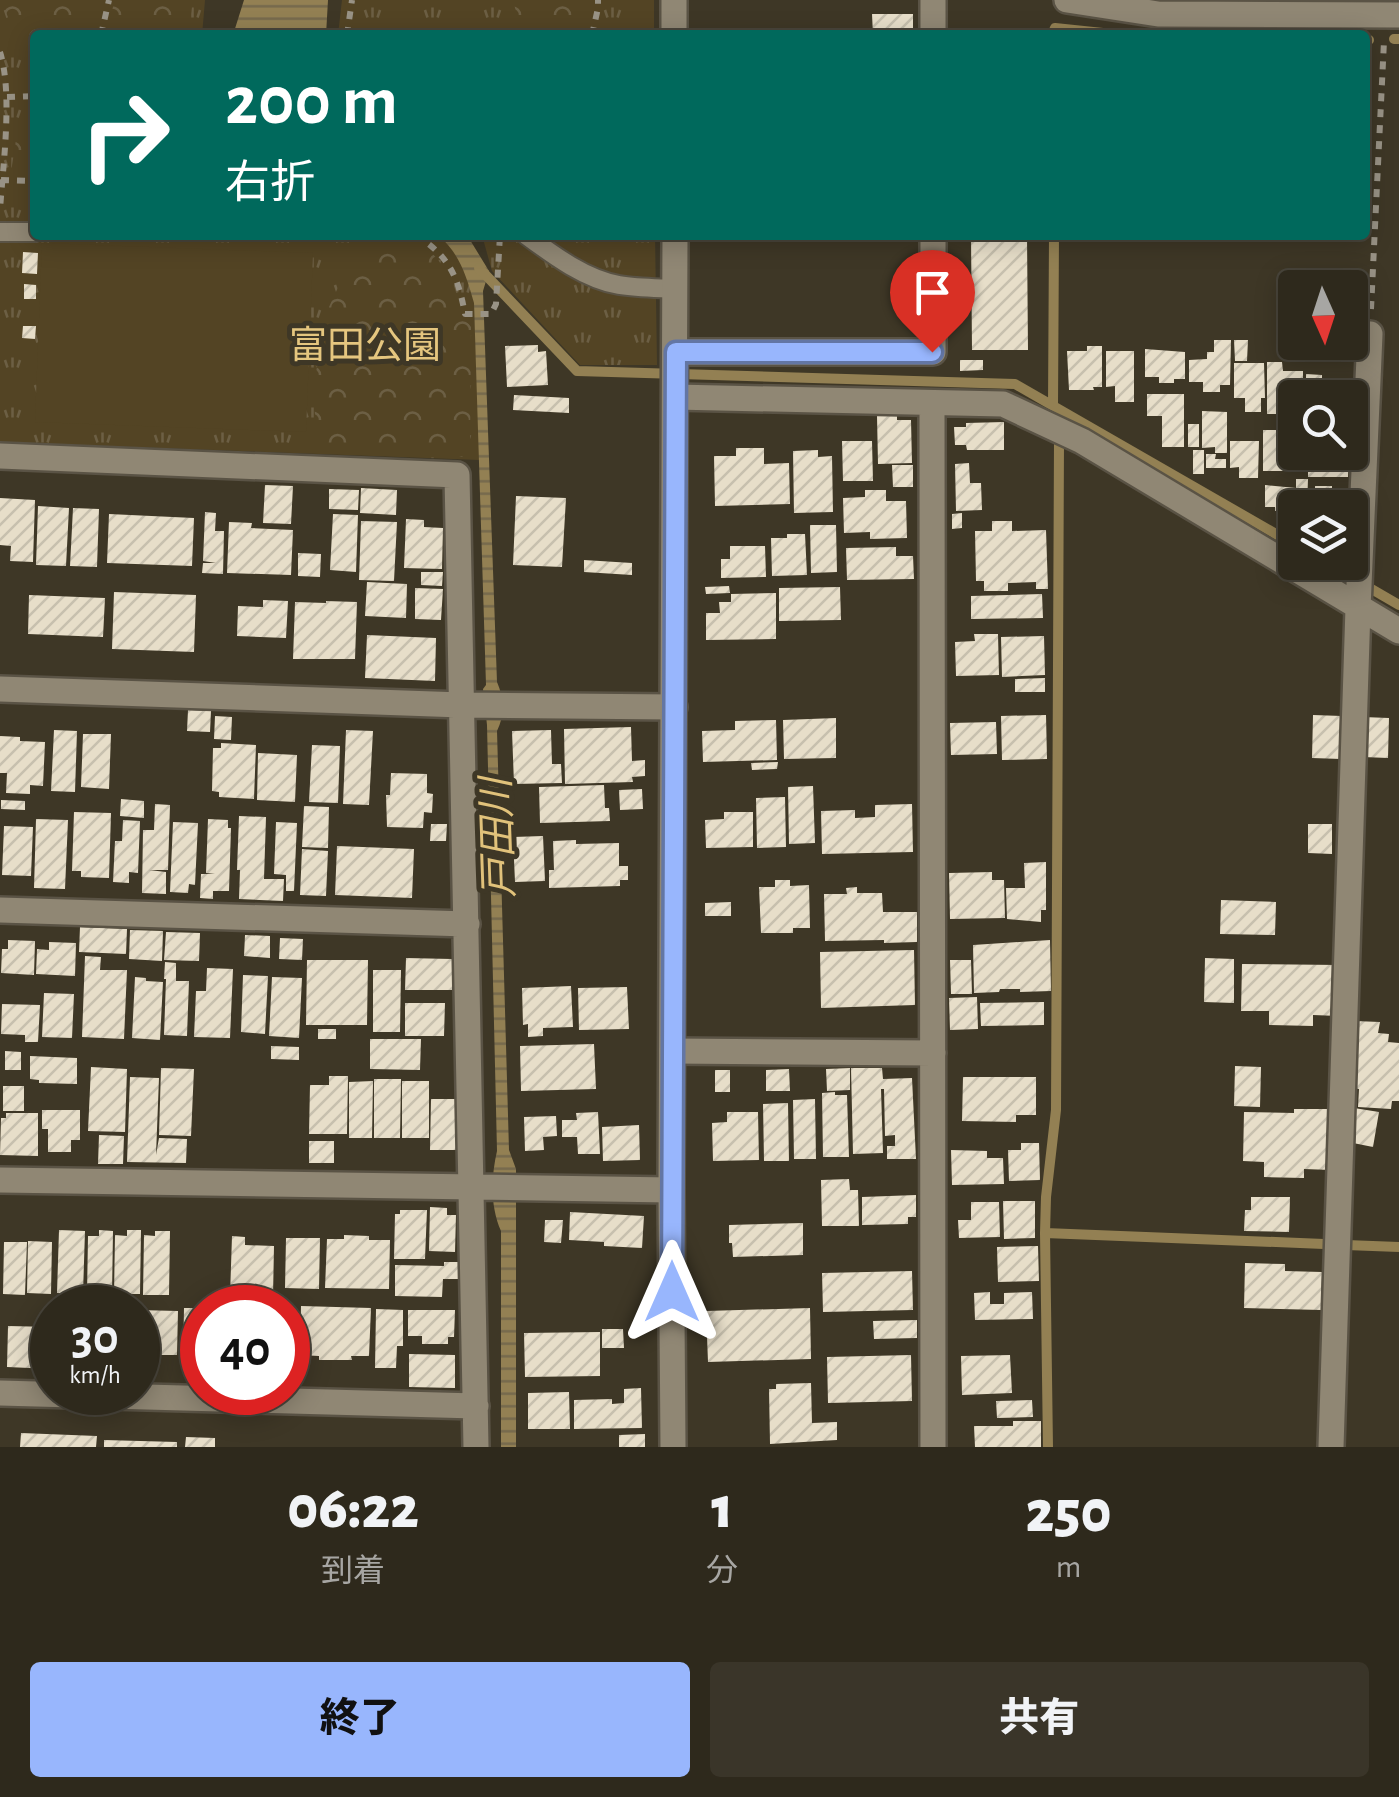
<!DOCTYPE html>
<html lang="ja">
<head>
<meta charset="utf-8">
<style>
	body { margin:0; font-family:"Alegreya Sans","Noto Sans JP",sans-serif; background:#3a3529; color:#f1f3f6; height:100vh; display:flex; flex-direction:column; font-size:38px; white-space:nowrap }
	* { box-sizing:border-box; margin:0 }
	p { font-size:32px; color:#a7a6a3 }
	.icon { flex:none; width:55px; height:55px; fill:none; stroke:currentColor; stroke-width:2; stroke-linecap:round; stroke-linejoin:round }
	.map { position:relative; height:1447px; overflow:hidden }
	.details { display:flex; flex-direction:column; background:#2e291c; flex:1 }
	.details>* { flex:none }
	.guide { position:absolute; left:30px; top:30px; width:1340px; height:210px; border-radius:10px; box-shadow:0 5px 25px #0003,0 0 0 2px #49453b; background:#00695c; color:#fff; overflow:hidden }
	.needle { width:65px; rotate:177deg }
	.tools { position:absolute; left:1278px; top:270px; display:grid; gap:20px }
	.tools a { display:grid; place-items:center; width:90px; height:90px; border-radius:10px; background:#2e291c; box-shadow:0 5px 25px #0003,0 0 0 2px #49453b; font-size:50px }
	.speed { position:absolute; left:30px; top:1285px; display:flex; gap:20px; font-size:50px; font-weight:700; text-align:center }
	.speed>* { display:grid; place-content:center; width:130px; height:130px; border-radius:50%; background:#2e291c; box-shadow:0 5px 25px #0003,0 0 0 2px #49453b; line-height:1 }
	.speed small { font-size:25px; font-weight:400 }
	.speed .limit { border:15px solid #d22; background:#fff; color:#111 }
	.pin { position:absolute; display:grid; place-items:center; width:85px; height:85px; color:#fff; margin:-102px -42px; border-radius:50% 50% 50% 0; rotate:-45deg; box-shadow:0 0 10px #0007 }
	.pin .icon { rotate:45deg }
	.me { position:absolute; width:110px; margin:-55px; rotate:0deg; stroke-linejoin:round; filter:drop-shadow(0 0 8px #0008) }
	.turn { display:flex; align-items:center; gap:35px; height:210px; padding:0 30px; font-size:45px }
	.turn .icon { width:130px; height:130px; stroke-width:2.5 }
	.turn b { display:block; font-size:70px; line-height:85px }
	.eta { display:flex; justify-content:space-evenly; align-items:center; height:170px; text-align:center }
	.eta b { font-size:60px; font-weight:800; line-height:70px }
	.button { display:flex; gap:20px; margin-top:auto; padding:20px 30px }
	.button a { flex:1; height:115px; border-radius:10px; background:#98b6fd; color:#111; font-size:40px; font-weight:800; line-height:115px; text-align:center }
	.button a+a { background:#3a3529; color:#f1f3f6 }
	.map>svg:first-child { display:block }
	.grass { fill:url(#grass-tufts) }
	.forest { fill:url(#forest-crowns) }
	.pitch { fill:#534424 }
	.water { fill:url(#water-rules) }
	.lines { fill:none; stroke-linecap:round; stroke-linejoin:round }
	.stream { stroke:#938053; stroke-width:10 }
	.building { fill:url(#building-hatch) }
	.service-casing { stroke:#5a5345; stroke-width:22 }
	.minor-casing { stroke:#5a5345; stroke-width:30 }
	.tertiary-casing { stroke:#5a5345; stroke-width:30 }
	.path { stroke:#999386; stroke-width:6; stroke-dasharray:8 8; stroke-linecap:butt }
	.service { stroke:#908774; stroke-width:18 }
	.minor { stroke:#908774; stroke-width:25 }
	.tertiary { stroke:#908774; stroke-width:25 }
	.route-casing { stroke:#6376a4; stroke-width:25 }
	.route { stroke:#98b6fd; stroke-width:18 }
	.labels { text-anchor:middle; stroke-width:10; stroke-linejoin:round; paint-order:stroke }
	.park-label { font-size:38px; fill:#e5c67f; stroke:#3e3726 }
	.water-label { font-size:40px; font-style:italic; fill:#e1c27b; stroke:#3e3726 }
</style>
</head>
<body>
<div class="map">
<svg width="1399" height="1447" viewBox="0 0 1399 1447">
	<defs>
		<pattern id="grass-tufts" width="24" height="20" patternUnits="userSpaceOnUse" patternTransform="scale(2.5)"><rect width="24" height="20" fill="#534424"/><path d="M3 7l-1-3M5 7V3M7 7l1-3M15 17l-1-3M17 17v-4M19 17l1-3" fill="none" stroke="#6c5f44"/></pattern>
		<pattern id="forest-crowns" width="20" height="18" patternUnits="userSpaceOnUse" patternTransform="scale(2.5)"><rect width="20" height="18" fill="#534424"/><path d="M2 6a3 3 0 1 1 6 0M12 15a3 3 0 1 1 6 0" fill="none" stroke="#6c5f44"/></pattern>
		<pattern id="water-rules" width="6" height="5" patternUnits="userSpaceOnUse" patternTransform="scale(2.5)"><rect width="6" height="5" fill="#938053"/><path d="M0 2.5h6" fill="none" stroke="#75694d"/></pattern>
		<pattern id="building-hatch" width="6" height="6" patternUnits="userSpaceOnUse" patternTransform="scale(2.5)"><rect width="6" height="6" fill="#e7dec9"/><path d="M-1 1l2-2M0 6l6-6M5 7l2-2" fill="none" stroke="#c7c0ae"/></pattern>
	</defs>
	<rect width="100%" height="100%" fill="#3e3726"/>
	<path class="grass" d="M0 0H205L202 35H35V235H437L449 244 464 266 474 302 480 460 0 442Z
		M342 0H654V35H338Z
		M482 235H655L657 365H580L492 271Z"/>
	<path class="forest" d="M7 0H101L96 35H35V39C19 33 1 19 7 0Z
		M115 0H193L188 35H105Z
		M513 0H581L576 35H522Z
		M35 132V177H14L11 172 16 140Z
		M385 235C433 235 453 274 460 316L471 326 470 447 462 457 325 448 317 443 313 387 318 362 323 354 329 307 341 281 354 269 375 240Z"/>
	<path class="pitch" d="M42 243 313 253 306 432 35 422Z"/>
	<path class="water" d="M244 0H328L326 35H233Z
		M438 235H467L489 271 483 291 497 682C504 698 505 715 497 731L509 1150 516 1169V1447H501V1231C490 1206 491 1177 497 1151L487 725 483 689 486 685 474 303C466 275 460 254 438 235Z"/>
	<g class="lines">
		<path class="stream" d="M1052 35 1055 28 1122 35
			M1394 39H1399
			M1365 40H1369
			M479 268 577 371 1015 384 1295 545
			M1053 406 1054 235
			M1325 562 1399 605
			M1045 1233 1324 1244
			M1346 1245 1399 1247
			M1048 1447 1045 1233 1046 1197 1056 1110 1059 441"/>
	</g>
	<path class="building" d="M872 14H913V35H873Z
		M971 235H1027L1028 350H972Z
		M23 252 38 253 37 274 22 273Z
		M24 284 36 285V299H24Z
		M23 326H36L35 339 22 338Z
		M1214 340H1231L1230 385H1220V392H1203V382H1189V360L1207 359V352H1214Z
		M1234 340H1248L1247 361H1235Z
		M1308 342H1345V355L1308 356Z
		M538 345V352L546 351 548 385 507 387 505 346Z
		M1087 346H1102V387H1093L1094 390H1069L1067 351H1087Z
		M1145 349 1185 352V379H1174V383H1159V377H1145Z
		M1106 351H1134V402H1115V386L1106 387Z
		M960 360H983V370L960 371Z
		M1267 362H1282L1283 371H1303V398H1295V414H1267Z
		M1234 363H1264L1265 398H1261V412H1245V398H1234Z
		M1306 374 1322 375V385H1349V398H1306Z
		M1147 394H1184V447H1162V416H1147Z
		M514 395 569 398V413L513 410Z
		M1202 411 1227 412V453H1215V447L1202 448Z
		M877 416H897V420H911L912 463 878 464Z
		M1004 422V450H967L966 445H955L954 427H966V423Z
		M1188 424H1199V447H1188Z
		M1263 430H1278V434H1295V452H1299V471H1263Z
		M842 441H872L873 481H843Z
		M1230 441H1259L1258 478H1239V467L1230 468Z
		M736 448H764V464L789 463 790 504 715 506 714 456H736Z
		M818 450V457L832 456 833 512 794 513 793 451Z
		M1193 450H1204V474H1193Z
		M1305 452H1349L1348 477H1308V470H1304Z
		M1206 454H1216L1215 459H1226V468H1206Z
		M969 463 970 483H981L982 510 956 511 955 464Z
		M892 465H913V487H893Z
		M1296 479H1308L1307 508H1295V517H1288V511H1275V507H1265V485L1296 488Z
		M265 485 293 486 291 524 263 523Z
		M1315 486H1332V494H1342L1341 500 1346 499V508H1312V494H1315Z
		M361 488 397 490 396 515 360 513Z
		M329 489 359 490 358 510 329 509Z
		M865 490H886V501H906L907 538 870 539V532L844 533 843 498 865 497Z
		M516 496 566 498 562 567 513 565Z
		M0 498 35 500 33 562 10 561 11 546 0 545Z
		M38 506 69 508 66 566 36 565Z
		M73 508 99 509 97 567 70 566Z
		M205 512 216 513 215 531H224L223 574 202 573 203 563H216L203 561Z
		M962 513V528L952 529V514Z
		M109 514 194 518 192 566 107 563Z
		M333 514 358 515 356 572 330 570Z
		M406 519 424 520V527L443 528 442 569 404 568Z
		M361 521 397 522 394 581 359 580Z
		M992 521H1012V531L1046 530 1048 589H1036V582L1008 583V591H984V581H976L975 531H992Z
		M229 522 252 523 251 528 293 530 291 575 227 573Z
		M810 525H836L837 572 811 573Z
		M787 534H805L807 575 772 576 771 538H787Z
		M730 546H765L766 577 721 578V559H730Z
		M896 547V556H913L914 579 847 580 846 548Z
		M298 553 321 554 320 577 298 576Z
		M584 560 632 563V575L584 572Z
		M421 572H443L442 586 421 585Z
		M367 582 407 584 406 618 365 616Z
		M729 586 730 593 706 594 705 587Z
		M840 587 841 620 779 621V588Z
		M415 588 443 589 441 620 415 619Z
		M114 592 196 595 194 652 112 649Z
		M776 593V639L706 640V613H720L719 602H731V594Z
		M1042 594 1043 618 971 619V596Z
		M29 595 105 598 103 637 28 634Z
		M263 600 288 601 286 638 237 636 238 606 263 607Z
		M326 601 357 602 355 659H293L295 602 326 603Z
		M974 634H998L999 675 956 676 955 642 975 641Z
		M367 635 436 638 435 681 365 678Z
		M1044 636 1045 675 1002 677 1001 637Z
		M1045 678V692H1015V679Z
		M188 710 211 711 210 732 187 731Z
		M1046 715 1047 759 1002 760 1001 716Z
		M1313 715 1342 716 1341 759 1312 758Z
		M215 716 232 717 231 740 214 739Z
		M1363 717 1389 718 1388 758 1363 757Z
		M836 718V758L784 759 783 720Z
		M776 720 777 760 703 762 702 731 735 730V721Z
		M996 722 997 754 951 755 950 723Z
		M631 727 632 761 645 760V776L632 777 633 782 565 784 564 729Z
		M54 730 77 731 75 792 51 791Z
		M346 730 373 731 369 805 343 804Z
		M551 730 552 764H561L562 783 514 784 512 731Z
		M83 734H111L109 789 81 787Z
		M0 736 20 737V741L45 742 43 786 30 785V794L6 793 7 773H0Z
		M221 743 256 745 254 799 219 797V792L212 791 213 748H221Z
		M312 745 340 746 338 803 309 802Z
		M258 753 297 755 295 802 257 800Z
		M778 762 777 769 752 770 751 763Z
		M391 773 427 774V793L433 794 432 813 424 812 423 828 387 827 386 795H390Z
		M604 785 605 808H609L610 821 540 823 539 787Z
		M813 786 815 843 789 844 788 787Z
		M642 789 643 809 620 810 619 790Z
		M785 797 786 847 757 848 756 798Z
		M121 799 144 801V818L120 816Z
		M1 800 25 801V810L1 809Z
		M155 804 170 805 168 870H149L166 872V894L142 893 143 830H154Z
		M912 804 913 852 822 854 821 811 855 810V818L875 817V805Z
		M304 806 329 807 328 848 302 847Z
		M74 812 111 813 109 878 81 877V871H72Z
		M724 812H753V847L706 848 705 820 724 819Z
		M239 816 266 817 264 879H284L283 901 239 899 240 870H237Z
		M36 819 68 820 65 889 34 888Z
		M208 819 228 820V828H231L229 891H213V899L200 898 201 874H215L206 873Z
		M123 820 140 821 138 873 129 872V883L113 882 115 841H122Z
		M173 822 198 823 195 885 189 884 188 893 170 892Z
		M276 822 297 823 294 891H286V875L274 874Z
		M431 824H447L446 841H430Z
		M1308 824H1332V854L1308 853Z
		M4 826 33 827 31 876 2 875Z
		M543 836 545 881 515 882 513 837Z
		M576 840V844L619 843V866H628V880H620V886L549 888V870H554L553 841Z
		M337 846 414 849 412 898 335 895Z
		M302 849 328 851 326 896 300 895Z
		M1046 862V910H1041V922L1007 919 1006 888H1025L1024 863Z
		M992 872V880H1004L1005 918 950 919 949 873Z
		M775 880H790V886L809 885 810 928H793V933H761L759 887H775Z
		M857 887V893H882L883 912H917V942L884 943V940L825 941 824 894H847L846 888Z
		M1221 900 1276 902 1275 935 1220 934Z
		M731 902V916H705V903Z
		M80 927 127 929 126 954 79 952Z
		M130 930 163 931 162 961 129 959Z
		M166 932 200 933 199 961 164 960Z
		M245 935 270 936V958L244 956Z
		M280 938 303 939 302 960 279 959Z
		M8 940 35 941 34 975 1 973 2 949H8Z
		M1050 940 1051 991 1020 992V989H1000L999 992 974 993 973 945Z
		M49 942 76 943 75 976 36 974 37 949 49 950Z
		M914 950 915 1005 821 1008 820 952Z
		M85 956 101 957 100 970H127L124 1039 82 1037Z
		M406 958 452 959V990H405Z
		M1205 958 1234 959V1003L1204 1002Z
		M307 960H368L367 1025H306Z
		M950 960H971L972 994H951Z
		M165 962 176 963V981H189L187 1036 164 1035 166 979H164Z
		M1242 964 1339 965 1338 1016 1313 1015V1026L1269 1025V1011H1241Z
		M207 968 233 969 230 1038 194 1037 196 991H206Z
		M373 970H401L400 1032H373Z
		M243 975 268 976 265 1034 241 1032Z
		M135 977 146 978V981L163 982 160 1040 132 1038Z
		M272 977 302 978 299 1038 269 1036Z
		M571 986 573 1027 543 1028V1036L528 1037V1024L523 1025 522 988Z
		M627 987 629 1029 579 1030 578 988Z
		M44 993 74 994 72 1038 42 1037Z
		M977 997 978 1029 950 1030 949 998Z
		M1044 1002V1025L981 1026 980 1003Z
		M405 1003H445L444 1036H405Z
		M2 1004 40 1005 38 1042H25V1035L1 1034Z
		M1355 1021 1380 1022 1378 1033 1389 1034 1388 1042 1399 1043V1101H1392L1391 1109 1358 1107 1359 1089 1350 1088Z
		M318 1029H336V1039H318Z
		M370 1039H421L420 1070 370 1069Z
		M594 1044 596 1089 521 1091 520 1046Z
		M271 1046 299 1047V1060L271 1059Z
		M5 1051 21 1052V1070H5Z
		M30 1056 77 1058V1084L39 1083V1080L30 1079Z
		M1235 1066 1261 1067 1260 1107 1234 1106Z
		M91 1067 127 1069 125 1132 88 1131Z
		M161 1068 194 1069 191 1136 159 1135Z
		M850 1068V1090L827 1091 826 1069Z
		M851 1068H882L883 1079 912 1078 916 1159H887V1146H895V1135L885 1136 884 1089H881L883 1153 853 1154Z
		M789 1069 790 1091H766V1070Z
		M715 1070H730V1092H715Z
		M329 1076H348L347 1134H309L310 1085H329Z
		M130 1077 159 1078 156 1155 159 1138 187 1139 186 1163 127 1162Z
		M963 1077H1036V1115H1016V1122L962 1121Z
		M374 1079H401L400 1138H374Z
		M373 1081 372 1138H349V1082Z
		M402 1081H429V1138H402Z
		M3 1086H24V1111H3Z
		M835 1092V1095H847L849 1157H823L822 1093Z
		M431 1099H458V1150H430Z
		M815 1099 816 1159H794L793 1100Z
		M788 1103 789 1161H764L763 1104Z
		M1354 1108 1379 1112 1373 1147 1348 1142Z
		M1294 1109H1332L1331 1170 1304 1169V1178L1264 1177V1162L1243 1161 1244 1112 1294 1113Z
		M42 1110H80V1140H71V1152H48V1129H42Z
		M598 1112 600 1154H578L577 1137H562V1120H577L576 1113Z
		M727 1112H758L759 1160 713 1161 712 1123 727 1122Z
		M6 1113H38V1156L0 1155 1 1118H6Z
		M556 1116 557 1136 543 1137 544 1150 525 1151 524 1117Z
		M639 1125 640 1160 603 1161 602 1127Z
		M99 1135 124 1136 123 1164H98Z
		M309 1141H334V1163H309Z
		M1021 1143H1039L1040 1180 1009 1181 1008 1150H1021Z
		M951 1150 987 1151V1158H1003L1004 1184 952 1185Z
		M849 1179 850 1190H858L859 1226H822L821 1180Z
		M916 1195V1217H908V1224L862 1225V1197Z
		M1251 1197H1290L1289 1232 1244 1231 1245 1210H1251Z
		M1003 1201H1035V1238L1004 1239Z
		M971 1202H999L1000 1237 959 1238 958 1220H971Z
		M430 1207 447 1208V1215H456L455 1252 429 1251Z
		M400 1210H427L425 1259H394L395 1214H400Z
		M570 1212 644 1216 642 1248 604 1246V1242L569 1240Z
		M545 1220H563L561 1243 544 1242Z
		M803 1223V1255L733 1257 732 1243H729V1225Z
		M59 1230 85 1231 83 1294 57 1293Z
		M99 1230 113 1231 112 1295 87 1294 88 1236H99Z
		M127 1230H141L140 1294H114L115 1235 127 1236Z
		M155 1231H170L169 1295H143L144 1235 155 1236Z
		M344 1235 369 1236V1240H390L389 1289 325 1288 327 1239H344Z
		M232 1236 245 1237V1245L274 1246 273 1297 230 1296Z
		M286 1238H320L319 1289 285 1288Z
		M28 1241 52 1242 51 1294 27 1293Z
		M4 1242H27L25 1295 3 1294Z
		M1038 1246 1039 1281 998 1282 997 1247Z
		M444 1262H459V1279H443L442 1297 395 1296V1265L444 1266Z
		M1245 1263 1285 1264V1271L1322 1272 1321 1310 1244 1308Z
		M912 1271 913 1310 823 1312 822 1273Z
		M990 1292V1304H1004V1293L1032 1292 1033 1319 975 1320 974 1293Z
		M301 1306 371 1308 369 1356H351L352 1360H319V1356L300 1355Z
		M184 1308H202V1362L183 1361Z
		M810 1308 811 1359 708 1362 706 1311Z
		M376 1309 403 1310V1346H397L396 1368H375Z
		M138 1310 178 1311 177 1355H161V1359H140V1355H138Z
		M408 1310H455L454 1337H448V1344H422V1336H408Z
		M917 1320V1338L874 1339 873 1321Z
		M8 1326 52 1327V1369L7 1367Z
		M602 1329H623L624 1348H602Z
		M600 1332V1376L525 1377 524 1333Z
		M409 1354 455 1355V1388L409 1387Z
		M911 1355 912 1401 828 1403 827 1357Z
		M1010 1355 1012 1393 962 1395 961 1356Z
		M811 1383 812 1423 837 1422V1440L770 1444 769 1389H776V1384Z
		M641 1388 642 1428 574 1429V1400L612 1399V1404L624 1403V1389Z
		M569 1392 570 1429H528V1393Z
		M1032 1400 1033 1417 997 1418 996 1401Z
		M1013 1421H1041V1447H975L974 1426H1013Z
		M21 1433 97 1436 96 1447H20Z
		M645 1434V1447H619V1435Z
		M186 1437 215 1438V1447H185Z
		M104 1440 177 1442V1447H104Z"/>
	<g class="lines">
		<g class="service-casing">
			<path id="service" d="M0 232H35
				M526 235C553 255 585 279 619 285 637 288 657 288 676 289"/>
		</g>
		<g class="minor-casing">
			<path id="minor" d="M1067 0 1158 14 1399 15
				M933 35V0
				M676 352H933V235
				M675 397 1003 404 1082 441 1399 631
				M932 403 933 1447
				M0 456 457 475 476 1447
				M0 689 462 705 674 707
				M0 910 467 924
				M672 1051 933 1053
				M0 1180 671 1190
				M0 1393 476 1406
				M1331 1447 1358 608 1370 334"/>
		</g>
		<g class="tertiary-casing">
			<path id="tertiary" d="M674 35V0
				M673 1447 671 1190 675 235"/>
		</g>
		<path class="path" d="M101 35 109 0
			M347 35 352 0
			M592 35 598 8V0
			M0 52C13 94 3 164 0 210
			M7 97 35 96
			M1 180 35 181
			M416 235C450 257 458 277 465 314H491L496 304 500 235
			M1371 309 1384 41"/>
		<use href="#service" class="service"/>
		<use href="#minor" class="minor"/>
		<use href="#tertiary" class="tertiary"/>
	</g>
	<g class="lines">
		<g class="route-casing">
			<path id="route" d="M672 1292 676 352H932"/>
		</g>
		<use href="#route" class="route"/>
	</g>
	<g class="labels">
		<g class="park-label">
			<text x="365" y="358">富田公園</text>
		</g>
		<g class="water-label">
			<text transform="translate(497 838) rotate(-92)" y="14">戸田川</text>
		</g>
	</g>
</svg>
<div class="tools">
<a><svg class="needle" viewBox="-14 -14 28 28"><path d="M0-13l5 13h-10z" fill="#e53935"/><path d="M0 13l5-13h-10z" fill="#a7a6a3"/></svg></a>
<a><svg class="icon" aria-label="search" viewBox="0 0 24 24"><circle cx="10" cy="10" r="6"/><path d="M15 15l6 6"/></svg></a>
<a><svg class="icon" aria-label="layers" viewBox="0 0 24 24"><path d="M12 4l9 5-9 5-9-5zM3 14l9 5 9-5"/></svg></a>
</div>
<div class="speed"><div>30<small>km/h</small></div><div class="limit">40</div></div>
<div class="pin" style="left:932px;top:352px;background:#d93025"><svg class="icon" aria-label="arrive" viewBox="0 0 24 24"><path d="M6 21V4h12l-3 4 3 4H6"/></svg></div>
<svg class="me" style="left:672px;top:1292px" viewBox="-20 -20 40 40"><path d="M0-17L14 15 0 8-14 15z" fill="#98b6fd" stroke="#fff" stroke-width="4"/></svg>
<div class="guide">
<div class="turn"><svg class="icon" aria-label="right" viewBox="0 0 24 24"><path d="M7 20v-9h11M14 6l5 5-5 5"/></svg><div><b>200 m</b>右折</div></div>
</div>
</div>
<section class="details">
<div class="eta">
<div><b>06:22</b><p>到着</p></div>
<div><b>1</b><p>分</p></div>
<div><b>250</b><p>m</p></div>
</div>
<div class="button"><a>終了</a><a>共有</a></div>
</section>
</body>
</html>
